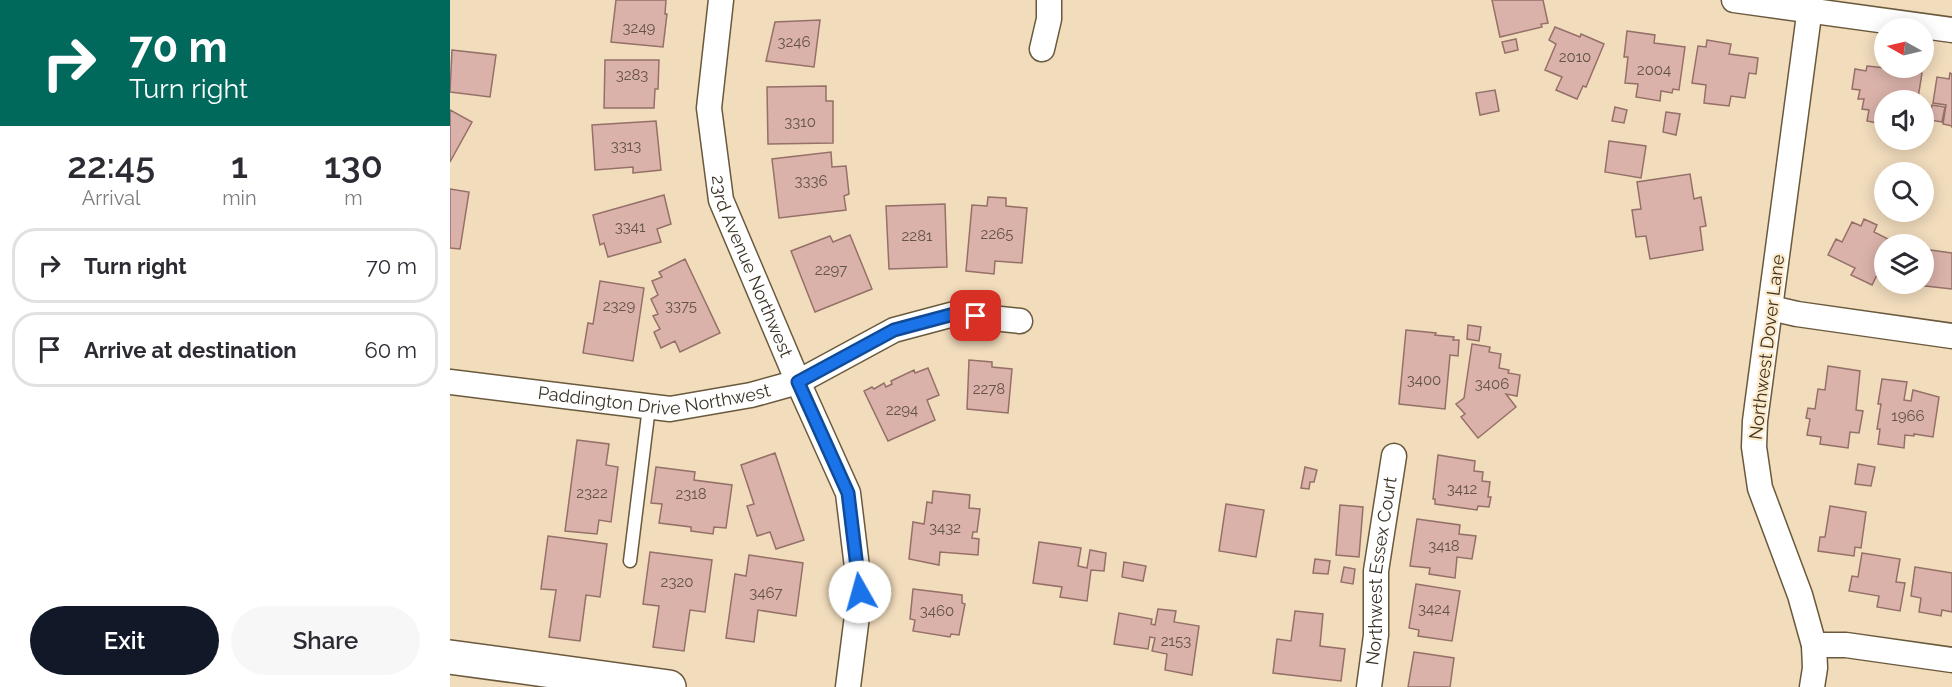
<!DOCTYPE html>
<html lang="en">
<head>
<meta charset="utf-8">
<style>
	body { margin:0; font-family:Raleway,sans-serif; background:#f7f7f7; color:#2b2b33; height:100vh; display:flex; flex-direction:column; font-size:22px; white-space:nowrap }
	* { box-sizing:border-box; margin:0 }
	p { font-size:20px; color:#7c7c81 }
	.icon { flex:none; width:33px; height:33px; fill:none; stroke:currentColor; stroke-width:2; stroke-linecap:round; stroke-linejoin:round }
	.map { position:relative; flex:1; overflow:hidden }
	.sheet { display:flex; flex-direction:column; background:#fff; width:450px }
	.sheet>* { flex:none }
	.banner { background:#00695c; color:#fff; overflow:hidden }
	.needle { width:39px; rotate:278deg }
	.controls { position:absolute; left:1424px; top:18px; display:grid; gap:12px }
	.controls a { display:grid; place-items:center; width:60px; height:60px; border-radius:50%; background:#fff; box-shadow:0 3px 15px #0003; font-size:30px }
	.pin { position:absolute; display:grid; place-items:center; width:51px; height:51px; color:#fff; margin:-26px; border-radius:12px; box-shadow:0 3px 9px #0006 }
	.me { position:absolute; width:66px; margin:-33px; rotate:353deg; stroke-linejoin:round; filter:drop-shadow(0 0 4px #0008) }
	.turn { display:flex; align-items:center; gap:21px; height:126px; padding:0 30px; font-size:27px }
	.turn .icon { width:78px; height:78px; stroke-width:2.5 }
	.turn b { display:block; font-size:42px; line-height:51px }
	.eta { display:flex; justify-content:space-evenly; align-items:center; height:102px; text-align:center }
	.eta b { font-size:36px; font-weight:600; line-height:42px }
	.button { display:flex; gap:12px; margin-top:auto; padding:12px 30px }
	.button a { flex:1; height:69px; border-radius:36px; background:#111827; color:#fff; font-size:24px; font-weight:600; line-height:69px; text-align:center }
	.button a+a { background:#f7f7f7; color:#2b2b33 }
	ul { padding:0; list-style:none }
	li { display:flex; align-items:center; gap:18px; height:75px; margin:0 12px 9px; padding:0 18px; border:3px solid #e1e1e2; border-radius:24px }
	li div { flex:1 }
	li b { display:block; font-size:22px }
	li em { font-style:normal }
	main { display:flex; flex:1; min-height:0 }
	.map>svg:first-child { display:block }
	.building { fill:#dab2a9; stroke:#957068; stroke-width:1.5 }
	.lines { fill:none; stroke-linecap:round; stroke-linejoin:round }
	.lane-casing { stroke:#6a593c; stroke-width:15 }
	.street-casing { stroke:#6a593c; stroke-width:27 }
	.secondary-casing { stroke:#6a593c; stroke-width:36 }
	.lane { stroke:#fff; stroke-width:12 }
	.street { stroke:#fff; stroke-width:24 }
	.secondary { stroke:#fff; stroke-width:33 }
	.route-casing { stroke:#114b97; stroke-width:15 }
	.route { stroke:#1a73e8; stroke-width:10 }
	.labels { text-anchor:middle; stroke-width:4.5; stroke-linejoin:round; paint-order:stroke }
	.number-label { font-size:15px; fill:#635347 }
	.street-label { font-size:18px; fill:#3b3326; stroke:#fee9c8 }
</style>
</head>
<body>
<main>
<section class="sheet">
<div class="banner">
<div class="turn"><svg class="icon" aria-label="right" viewBox="0 0 24 24"><path d="M7 20v-9h11M14 6l5 5-5 5"/></svg><div><b>70 m</b>Turn right</div></div>
</div>
<div class="eta">
<div><b>22:45</b><p>Arrival</p></div>
<div><b>1</b><p>min</p></div>
<div><b>130</b><p>m</p></div>
</div>
<ul>
<li><svg class="icon" aria-label="right" viewBox="0 0 24 24"><path d="M7 20v-9h11M14 6l5 5-5 5"/></svg><div><b>Turn right</b></div><em>70 m</em></li>
<li><svg class="icon" aria-label="arrive" viewBox="0 0 24 24"><path d="M6 21V4h12l-3 4 3 4H6"/></svg><div><b>Arrive at destination</b></div><em>60 m</em></li>
</ul>
<div class="button"><a>Exit</a><a>Share</a></div>
</section>
<div class="map">
<svg width="1502" height="687" viewBox="0 0 1502 687">
	<rect width="100%" height="100%" fill="#f1dcbc"/>
	<path class="building" d="M166 0H216L215 14H217L213 47 161 42Z
		M1042 0H1093L1098 23 1091 24 1092 27 1050 37Z
		M370 20 364 67 316 61 325 22Z
		M1105 27 1130 37 1131 34 1154 44 1136 87 1133 86 1127 99 1106 90 1112 77 1095 70 1106 44 1099 40Z
		M1177 31 1205 35 1204 43 1235 47 1229 90 1223 89 1222 93 1211 91 1210 101 1186 97 1188 84 1175 83 1178 57H1174Z
		M1066 39 1068 50 1055 53 1052 42Z
		M1257 40 1281 44 1279 54 1308 58 1306 74 1299 73 1295 98 1281 96 1279 106 1254 103 1256 85 1242 83 1248 46 1256 47Z
		M2 50 46 55 40 97 0 92Z
		M155 60H209L208 89H205L204 108H154Z
		M1417 66 1436 68H1451L1472 73 1468 98 1461 97 1460 100H1434V128L1427 127V123L1417 121 1419 110 1412 109 1414 99H1408L1410 90 1402 89 1405 69 1416 71Z
		M1500 73 1502 74V128V126L1493 124 1496 105 1483 103 1487 77 1499 79Z
		M376 86V101H383V143L318 144 317 87Z
		M1045 90 1049 111 1030 115 1026 93Z
		M1482 105 1495 107 1492 122 1479 120Z
		M1165 107 1177 110 1174 123 1162 121Z
		M0 110 22 122 0 162Z
		M1216 112 1230 114 1226 135 1213 132Z
		M206 121 211 170 183 173V167L145 170 142 125Z
		M1159 141 1196 146 1191 178 1155 172Z
		M381 152 382 167 396 166 399 194 394 196 396 210 329 218 322 159Z
		M1240 174 1244 199 1251 197 1256 226 1250 227 1253 250 1200 259 1196 236 1186 237 1182 210 1191 209 1187 182Z
		M0 189 19 192 10 249 0 248Z
		M214 195 221 224 207 229 211 242 158 257 154 243 150 245 143 215Z
		M538 197 556 198V206L577 208 572 263 545 261 544 274 516 271 522 205 537 206Z
		M495 204 497 267 439 269 436 206Z
		M1414 219 1427 225 1424 232 1438 239 1429 257 1434 261 1422 285 1401 275 1405 268 1378 255 1386 239 1392 242 1402 222 1411 226Z
		M400 235 422 289 365 312 341 251 380 236 383 242Z
		M1473 249 1502 253V289L1457 284H1473Z
		M235 259 270 333 230 352 225 341 211 348 204 332 210 329 203 316 208 314 201 299 208 295 202 281 212 277 209 272Z
		M150 281 194 288 183 361 133 353 138 323 143 324Z
		M1018 325 1031 327 1029 341 1017 339Z
		M956 330 986 333 985 335 1004 337 1003 340H1009L1008 356 1000 355 995 409 949 404Z
		M1022 344 1040 347 1039 352 1051 354 1049 368 1059 370 1058 373 1070 375 1067 396 1056 394 1066 407 1028 438 1011 417 1015 414 1006 404 1014 398Z
		M519 360 542 362V367L562 369 558 413 517 409Z
		M1378 366 1410 371 1406 410 1413 411 1409 433 1400 432 1398 448 1370 444 1371 437 1357 435 1360 419 1356 418 1358 408 1365 409 1368 389 1375 390Z
		M478 368 489 395 477 400 485 420 438 441 414 391 422 387 424 389 434 383 436 387 442 384 441 381 464 370 465 373Z
		M1432 379 1457 382 1454 400 1461 401 1463 390 1489 397 1483 437 1464 434V436L1455 435 1454 448 1428 444 1430 429H1427L1431 404H1428Z
		M127 440 159 444 156 465 168 467 161 522 149 520 147 534 115 531Z
		M325 453 354 540 326 549 320 532 307 536 297 506 304 504 291 465Z
		M988 455 1025 461 1024 471 1033 472 1032 481 1040 482 1038 497H1041L1039 507 1028 506 1027 510 985 504V499H983Z
		M1408 464 1425 467 1421 486 1405 484Z
		M206 467 245 472 244 480 282 485 276 528 264 527 263 534 241 531V527L209 523 212 504 201 503Z
		M855 467 867 470 864 482H860L859 489 851 488Z
		M483 491 520 495 519 508 530 509 527 532H523L522 538 529 539 528 555 490 552 489 565 459 559 463 522 474 524 477 502 482 503Z
		M776 504 814 510 806 557 769 551Z
		M890 505 913 507 909 557 886 555Z
		M1380 506 1416 512 1411 548 1405 547 1404 556 1368 551 1370 537H1375Z
		M967 519 1010 525 1009 534 1026 536 1022 559 1007 557 1005 578 979 574 980 568 960 566Z
		M98 536 157 544 150 597 136 595 130 641 99 637 106 590 91 589Z
		M589 542 631 548 628 566 637 568 640 550 656 553 654 571 641 570 637 601 610 597 612 587 583 583Z
		M200 552 262 560 255 612 240 610 234 651 203 647 209 606 193 604Z
		M1412 553 1450 559 1446 582 1455 583 1450 611 1427 607 1429 596 1399 591 1402 576 1408 577Z
		M299 555 353 563 346 616 308 610 304 642 276 638 285 574 296 576Z
		M865 559 880 561 878 574 863 573Z
		M674 562 696 566 693 581 672 577Z
		M894 567 905 569 903 584 891 582Z
		M1465 567 1502 573V612L1492 610 1491 616 1469 612 1471 598 1461 596Z
		M966 584 1010 591 1002 641 968 636 969 630 959 628Z
		M463 589 512 595V603L515 604 509 635 501 634 500 637 463 631 465 620 460 619Z
		M708 609 726 611 724 622 749 626 742 675 715 670 717 654 702 651 705 638 700 637 698 649 664 644 669 613 702 619 701 624 705 625Z
		M845 611 873 614 870 646 895 649 891 681 823 673 827 639 841 641Z
		M964 652 1004 658 1000 687H958Z"/>
	<g class="lines">
		<g class="lane-casing">
			<path id="lane" d="M180 561 199 407"/>
		</g>
		<g class="street-casing">
			<g id="street">
				<path id="s1" d="M271 0 259 108 271 200 348 382 398 493 410 592 398 687"/>
				<path d="M1284 0 1502 30"/>
				<path d="M1361 0 1305 421 1304 447 1310 488 1350 595 1364 645 1365 668 1362 687"/>
				<path d="M592 49 599 19V0"/>
				<path d="M1321 308 1347 314 1502 336"/>
				<path id="s2" d="M0 382 220 409 301 395 348 382 444 330 504 314 570 321"/>
				<path d="M1364 645H1396L1502 660"/>
				<path id="s3" d="M919 687 926 635V571L944 456"/>
			</g>
		</g>
		<g class="secondary-casing">
			<path id="secondary" d="M0 657 219 687"/>
		</g>
		<use href="#lane" class="lane"/>
		<use href="#street" class="street"/>
		<use href="#secondary" class="secondary"/>
	</g>
	<g class="lines">
		<g class="route-casing">
			<path id="route" d="M410 592 398 493 348 382 444 330 504 314 526 316"/>
		</g>
		<use href="#route" class="route"/>
	</g>
	<g class="labels">
		<g class="number-label">
			<text x="189" y="33">3249</text>
			<text x="344" y="47">3246</text>
			<text x="1125" y="62">2010</text>
			<text x="1204" y="75">2004</text>
			<text x="182" y="80">3283</text>
			<text x="350" y="127">3310</text>
			<text x="176" y="151">3313</text>
			<text x="361" y="186">3336</text>
			<text x="180" y="232">3341</text>
			<text x="547" y="239">2265</text>
			<text x="467" y="241">2281</text>
			<text x="381" y="275">2297</text>
			<text x="169" y="311">2329</text>
			<text x="231" y="311">3375</text>
			<text x="974" y="385">3400</text>
			<text x="1042" y="389">3406</text>
			<text x="539" y="394">2278</text>
			<text x="452" y="415">2294</text>
			<text x="1458" y="421">1966</text>
			<text x="1012" y="494">3412</text>
			<text x="142" y="498">2322</text>
			<text x="241" y="499">2318</text>
			<text x="495" y="533">3432</text>
			<text x="994" y="551">3418</text>
			<text x="227" y="587">2320</text>
			<text x="316" y="598">3467</text>
			<text x="984" y="614">3424</text>
			<text x="487" y="616">3460</text>
			<text x="726" y="646">2153</text>
		</g>
		<g class="street-label">
			<text dy="6" stroke="none"><textPath href="#s1" startOffset="274">23rd Avenue Northwest</textPath></text>
			<text transform="translate(1317 347) rotate(-83)" y="6">Northwest Dover Lane</text>
			<text dy="6" stroke="none"><textPath href="#s2" startOffset="206">Paddington Drive Northwest</textPath></text>
			<text dy="6" stroke="none"><textPath href="#s3" startOffset="117">Northwest Essex Court</textPath></text>
		</g>
	</g>
</svg>
<div class="controls">
<a><svg class="needle" viewBox="-14 -14 28 28"><path d="M0-13l5 13h-10z" fill="#e53935"/><path d="M0 13l5-13h-10z" fill="#7c7c81"/></svg></a>
<a><svg class="icon" aria-label="sound" viewBox="0 0 24 24"><path d="M4 9h4l5-4v14l-5-4H4zM17 9q2 3 0 6"/></svg></a>
<a><svg class="icon" aria-label="search" viewBox="0 0 24 24"><circle cx="10" cy="10" r="6"/><path d="M15 15l6 6"/></svg></a>
<a><svg class="icon" aria-label="layers" viewBox="0 0 24 24"><path d="M12 4l9 5-9 5-9-5zM3 14l9 5 9-5"/></svg></a>
</div>
<div class="pin" style="left:526px;top:316px;background:#d93025"><svg class="icon" aria-label="arrive" viewBox="0 0 24 24"><path d="M6 21V4h12l-3 4 3 4H6"/></svg></div>
<svg class="me" style="left:410px;top:592px" viewBox="-20 -20 40 40"><circle r="19" fill="#fff"/><path d="M0-13L10 11 0 6-10 11z" fill="#1a73e8"/></svg>
</div>
</main>
</body>
</html>
